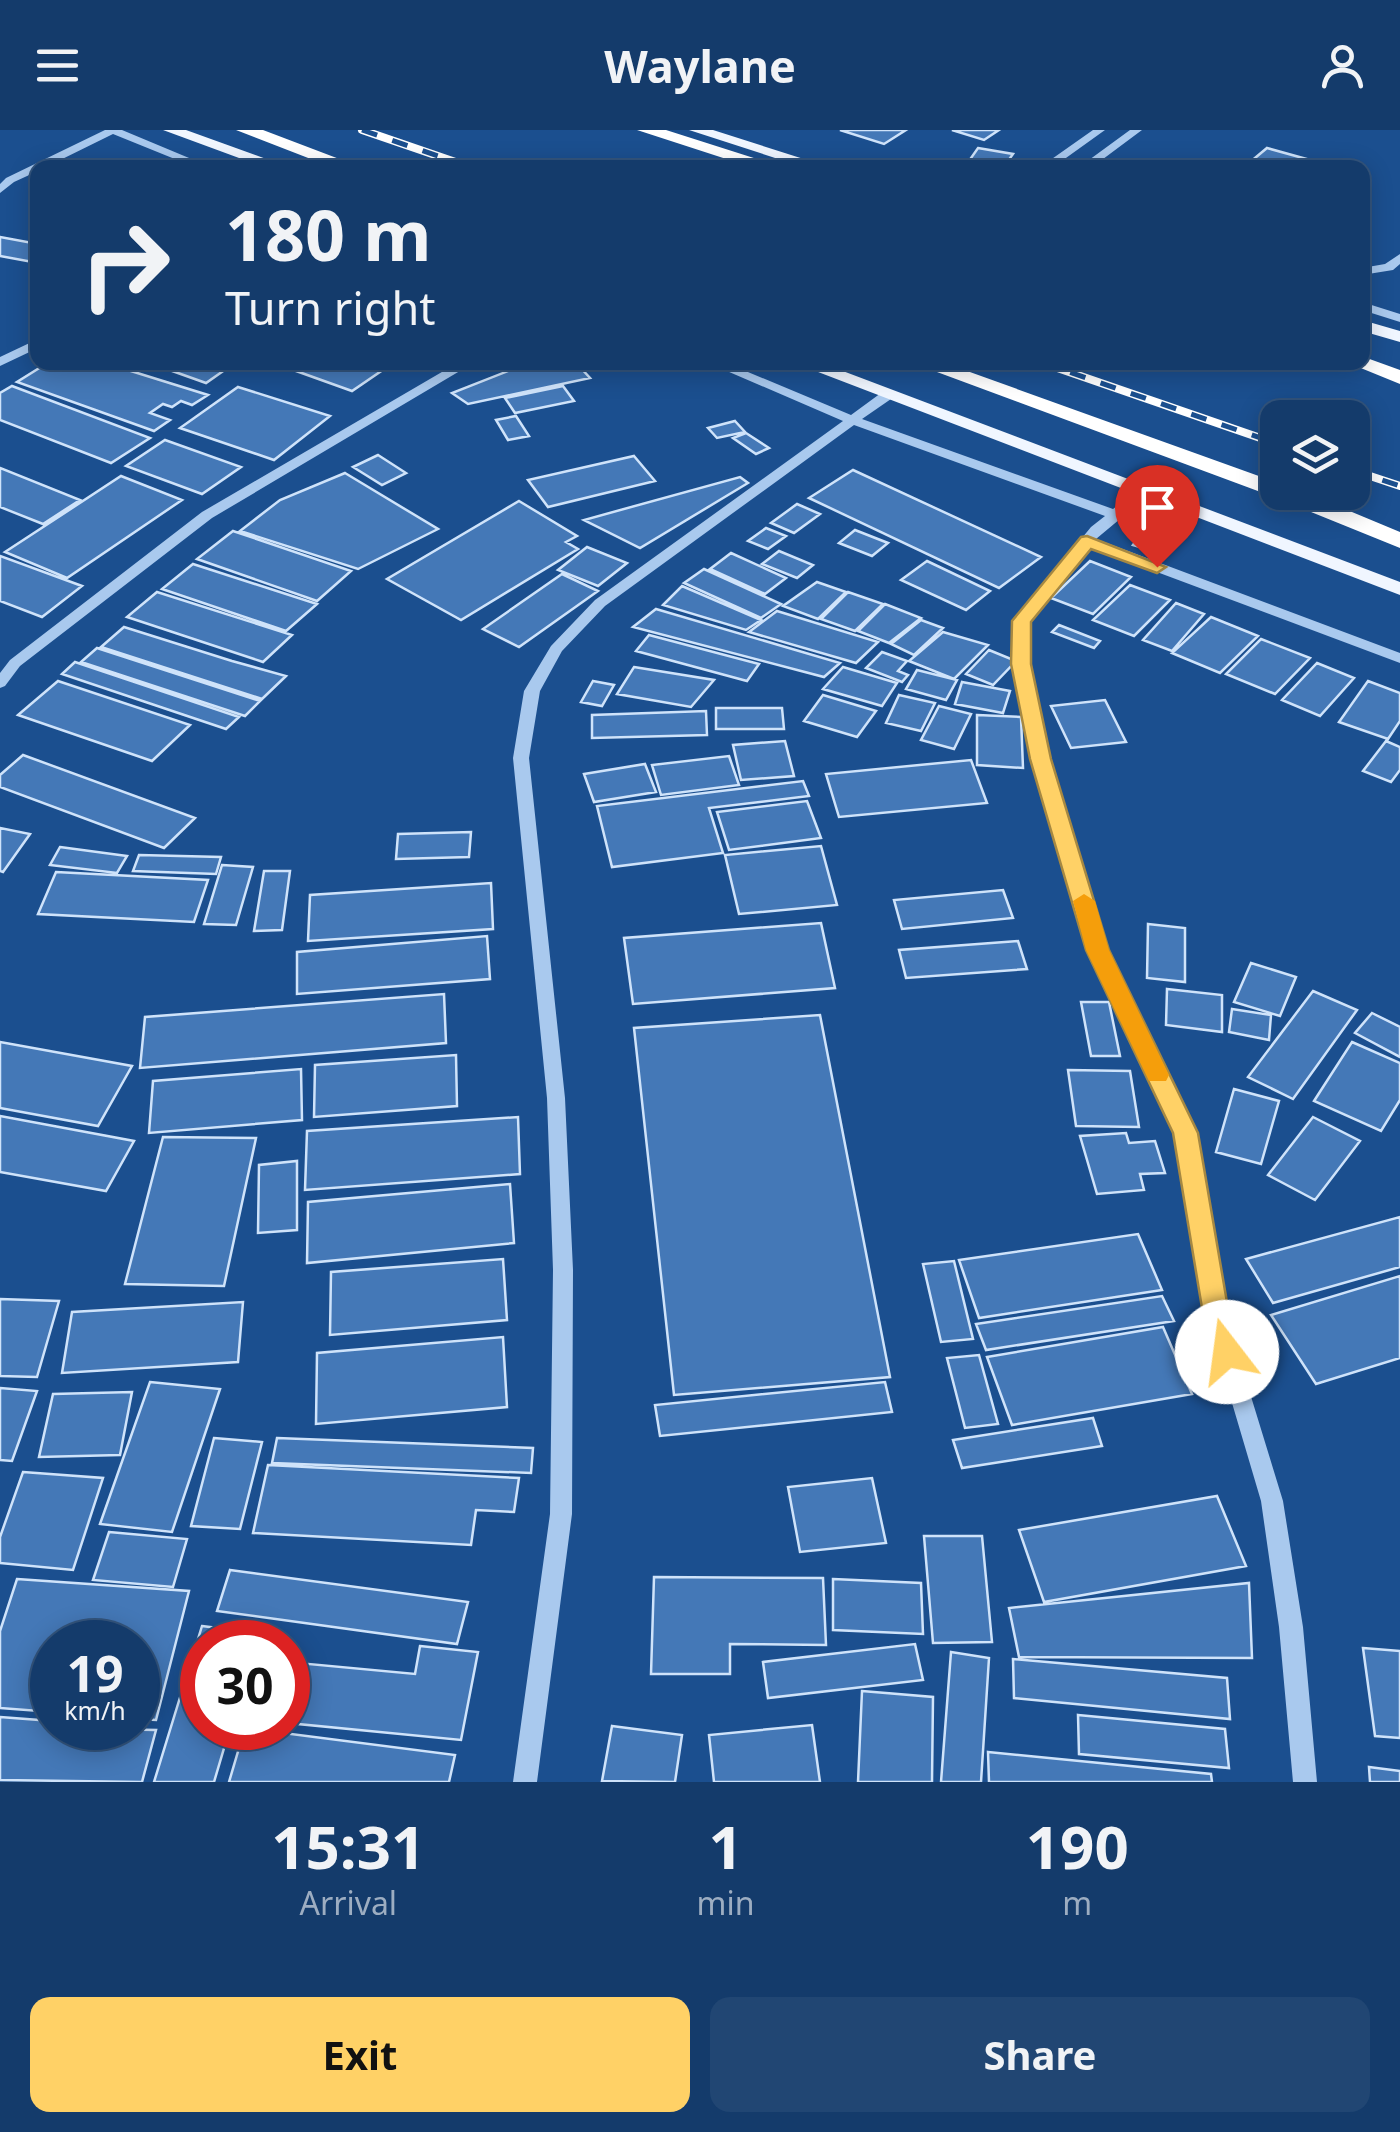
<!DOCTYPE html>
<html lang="en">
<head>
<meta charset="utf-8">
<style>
	body { margin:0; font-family:"Noto Sans",sans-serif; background:#214673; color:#f1f3f6; height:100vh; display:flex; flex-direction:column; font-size:38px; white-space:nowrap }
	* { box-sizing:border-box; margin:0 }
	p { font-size:32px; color:#9dadc1 }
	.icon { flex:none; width:55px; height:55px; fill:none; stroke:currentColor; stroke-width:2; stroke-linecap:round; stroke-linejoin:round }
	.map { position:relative; height:1652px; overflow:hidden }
	.details { display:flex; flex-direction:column; background:#143b6b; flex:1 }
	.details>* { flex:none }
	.hud { position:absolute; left:30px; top:30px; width:1340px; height:210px; border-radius:20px; box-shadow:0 5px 25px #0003,0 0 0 2px #33557e; background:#143b6b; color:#f1f3f6; overflow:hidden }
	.controls { position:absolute; left:1260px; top:270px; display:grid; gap:20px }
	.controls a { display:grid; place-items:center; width:110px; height:110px; border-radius:20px; background:#143b6b; box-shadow:0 5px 25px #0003,0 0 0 2px #33557e; font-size:50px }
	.speed { position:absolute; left:30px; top:1490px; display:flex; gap:20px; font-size:50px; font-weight:700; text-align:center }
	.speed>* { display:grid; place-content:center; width:130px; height:130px; border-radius:50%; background:#143b6b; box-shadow:0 5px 25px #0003,0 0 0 2px #33557e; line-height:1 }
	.speed small { font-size:25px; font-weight:400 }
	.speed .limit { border:15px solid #d22; background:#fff; color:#111 }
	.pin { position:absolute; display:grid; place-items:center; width:85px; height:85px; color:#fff; margin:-102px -42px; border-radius:50% 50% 50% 0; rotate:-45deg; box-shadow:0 0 10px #0007 }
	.pin .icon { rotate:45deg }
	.me { position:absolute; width:110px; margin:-55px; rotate:345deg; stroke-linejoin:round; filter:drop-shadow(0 0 8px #0008) }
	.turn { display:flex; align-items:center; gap:35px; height:210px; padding:0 30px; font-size:45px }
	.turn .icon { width:130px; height:130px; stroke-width:2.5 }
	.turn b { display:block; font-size:70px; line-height:85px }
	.eta { display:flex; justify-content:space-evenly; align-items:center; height:170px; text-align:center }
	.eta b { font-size:60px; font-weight:700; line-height:70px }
	.action { display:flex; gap:20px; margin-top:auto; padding:20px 30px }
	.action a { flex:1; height:115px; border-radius:20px; background:#ffd166; color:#111; font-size:40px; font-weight:700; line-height:115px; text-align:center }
	.action a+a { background:#214673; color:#f1f3f6 }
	header { display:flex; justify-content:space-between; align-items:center; height:130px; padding:0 30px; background:#143b6b; font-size:45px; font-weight:700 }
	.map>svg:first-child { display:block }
	.building { fill:#4478b7; stroke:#cfe3fa; stroke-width:2.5 }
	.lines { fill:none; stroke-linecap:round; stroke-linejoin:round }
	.minor { fill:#a9c9ee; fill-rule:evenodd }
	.major { fill:#f0f6ff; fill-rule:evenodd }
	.highway { fill:#fff; fill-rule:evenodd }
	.rail-casing { stroke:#fff; stroke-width:8 }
	.rail { stroke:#1b4f8f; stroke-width:5; stroke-dasharray:16; stroke-linecap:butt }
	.route { fill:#ffd166; stroke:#a68842; stroke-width:2.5 }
	.slow { fill:#f59e0b }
</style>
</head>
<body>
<header><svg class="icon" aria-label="menu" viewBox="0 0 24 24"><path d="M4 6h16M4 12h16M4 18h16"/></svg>Waylane<svg class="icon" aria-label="person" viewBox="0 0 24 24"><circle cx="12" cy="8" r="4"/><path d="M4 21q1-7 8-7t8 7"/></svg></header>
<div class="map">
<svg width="1400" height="1652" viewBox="0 0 1400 1652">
	<rect width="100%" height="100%" fill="#1b4f8f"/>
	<path class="building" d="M840 0H906L884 14Z
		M952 0H999L984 10Z
		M978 18 1013 24 1006 34 971 28Z
		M1267 18 1339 38H1243Z
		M0 107 38 114V133L0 126Z
		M49 232H102L208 265 192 275 181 271 172 277 163 274 150 283 170 290 154 301 17 252Z
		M147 232H236L206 253Z
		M271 232H382L390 235 352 261Z
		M531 232H568L579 236 590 248 468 274 452 263Z
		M12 256 150 308 111 333 0 290V263Z
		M563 256 574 271 515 283 505 268Z
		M238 257 330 286 274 330 180 298Z
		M516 286 529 306 508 310 496 290Z
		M735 291 745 302 717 308 708 298Z
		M746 303 769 318 756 324 733 308Z
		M165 310 241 337 202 364 126 336Z
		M378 325 406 343 382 355 353 337Z
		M634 326 655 351 548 377 528 350Z
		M0 338 80 370 43 394 0 377Z
		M853 340 1041 427 999 458 809 368Z
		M345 343 438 399 358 439 240 401 280 370Z
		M121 346 182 370 67 448 5 422Z
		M740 347 748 353 640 418 584 390Z
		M519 371 577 406 566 412 578 419 461 490 387 449Z
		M797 374 820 384 794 403 771 393Z
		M766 398 786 406 768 419 748 411Z
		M1145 398 1162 403 1150 420 1133 415Z
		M855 400 888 413 872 426 839 413Z
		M233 401 351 441 317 471 197 429Z
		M587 417 627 433 598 456 558 440Z
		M779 421 813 435 797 448 762 434Z
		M731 423 786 448 765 464 710 439Z
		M0 426 82 456 42 487 0 471Z
		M927 431 990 461 966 480 901 450Z
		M1090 431 1131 447 1093 484 1051 468Z
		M193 434 317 474 286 501 162 459Z
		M704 439 781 474 761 488 684 453Z
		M562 444 598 461 519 517 483 499Z
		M817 452 846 462 818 489 783 476Z
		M1130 455 1170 470 1134 506 1093 490Z
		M682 456 761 490 746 500 663 475Z
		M157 462 292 505 263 532 127 487Z
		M848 462 883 474 855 501 821 489Z
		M1176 473 1204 484 1172 521 1143 510Z
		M885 474 921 488 889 513 858 501Z
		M656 479 840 533 824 547 633 497Z
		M777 481 878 512 856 533 749 502Z
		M1211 487 1258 506 1220 543 1172 523Z
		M921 490 943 498 914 525 891 514Z
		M1059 495 1100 511 1094 518 1052 502Z
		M124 497 232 531 286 546 262 569 101 517Z
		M943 502 988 515 954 549 909 531Z
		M649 505 759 534 747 551 636 521Z
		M1261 509 1310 528 1275 564 1226 544Z
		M97 518 260 571 245 586 81 532Z
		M989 520 1016 531 993 555 966 544Z
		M882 522 907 531 898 541 908 545 902 552 866 538Z
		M75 532 239 587 226 599 62 544Z
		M1317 533 1354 548 1320 586 1282 570Z
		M634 537 714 550 691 577 617 564Z
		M843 537 897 553 882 576 823 559Z
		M917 540 957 550 946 570 906 559Z
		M58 551 190 595 152 631 18 585Z
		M593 551 614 555 602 576 581 572Z
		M1368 551 1400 563V591L1388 609 1339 592Z
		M962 552 1010 561 1003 583 955 574Z
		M823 565 876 581 857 607 804 591Z
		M899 565 935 573 921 601 886 593Z
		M1105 570 1126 612 1071 618 1051 576Z
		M939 576 971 584 954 619 921 610Z
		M716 578H782L784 599H716Z
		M706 581 707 605 592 608V585Z
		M977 585 1021 587 1023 638 977 635Z
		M785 611 794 646 741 650 733 615Z
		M1386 611 1400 617V640L1391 652 1363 641Z
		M23 625 195 688 164 718 0 657V645Z
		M729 626 739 655 661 665 652 635Z
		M971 630 987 673 839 687 826 644Z
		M645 634 656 662 594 672 584 644Z
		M803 651 809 666 709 678 723 723 612 737 597 676Z
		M807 671 821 708 729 720 717 682Z
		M0 698 30 704 3 742 0 741Z
		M471 702 469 727 396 729 398 704Z
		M821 716 837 775 739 784 725 725Z
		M60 717 127 726 117 743 50 735Z
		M139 725 221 727 216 744 133 741Z
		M222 735 253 737 236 795 204 794Z
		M264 741H290L282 800 254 801Z
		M56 742 208 750 194 792 38 784Z
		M491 753 493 799 308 811 310 765Z
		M1003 760 1013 788 902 799 894 770Z
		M821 793 835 858 633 874 624 808Z
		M1148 794 1185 798V852L1147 848Z
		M487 806 490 849 297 864V822Z
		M1018 811 1027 839 906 848 899 820Z
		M1251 833 1296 847 1280 886 1234 872Z
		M1167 859 1222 865V902L1166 895Z
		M1313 861 1357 880 1293 969 1248 947Z
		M444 864 446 913 140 938 145 887Z
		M1081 872H1109L1120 926H1091Z
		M1232 879 1271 885 1269 910 1229 902Z
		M1372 883 1400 897V927L1355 903Z
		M820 885 890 1247 674 1265 634 898Z
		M0 912 132 936 98 996 0 978Z
		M1352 912 1400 933V970L1381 1001 1314 971Z
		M456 925 457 976 314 987 315 935Z
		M301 939 302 990 149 1003 153 951Z
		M1068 940 1130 941 1139 997 1076 996Z
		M1234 959 1279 971 1261 1034 1216 1022Z
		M0 986 134 1011 106 1061 0 1042Z
		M518 987 520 1044 305 1060 307 1001Z
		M1313 987 1360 1011 1315 1070 1268 1045Z
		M1126 1003 1129 1013 1155 1011 1165 1043 1140 1044 1144 1060 1097 1064 1080 1006Z
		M163 1007 256 1008 224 1156 125 1154Z
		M297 1031V1100L258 1103 259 1035Z
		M510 1054 514 1113 307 1133 308 1072Z
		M1400 1087V1137L1273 1173 1246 1129Z
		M1138 1104 1162 1160 979 1188 959 1130Z
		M503 1129 507 1190 330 1205 331 1142Z
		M954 1131 973 1209 941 1212 923 1134Z
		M1400 1146V1228L1316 1254 1271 1185Z
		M1162 1166 1174 1191 986 1220 976 1194Z
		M0 1169 59 1171 37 1247 0 1246Z
		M243 1172 238 1232 62 1243 72 1182Z
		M1163 1197 1192 1264 1012 1295 987 1227Z
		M503 1207 507 1277 316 1294 317 1223Z
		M979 1225 998 1294 965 1298 947 1228Z
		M150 1252 220 1259 172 1402 100 1394Z
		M885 1252 892 1282 660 1306 655 1275Z
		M0 1258 37 1261 12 1331 0 1330Z
		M132 1262 120 1325 39 1327 53 1264Z
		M1093 1288 1102 1316 962 1338 953 1310Z
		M214 1308 262 1312 240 1399 191 1396Z
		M277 1308 533 1318 531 1343 272 1333Z
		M268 1335 519 1348 514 1382 476 1380 471 1415 253 1403Z
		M23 1342 103 1348 73 1440 0 1433V1407Z
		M872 1348 886 1413 800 1422 788 1357Z
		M1217 1366 1246 1436 1044 1472 1019 1400Z
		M109 1402 187 1409 173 1457 93 1450Z
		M924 1406H982L992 1512 933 1513Z
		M230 1440 468 1472 457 1514 217 1481Z
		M654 1447 823 1448 826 1515 730 1514V1544H651Z
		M17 1449 189 1461 156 1590 138 1589V1512H52V1582L0 1578V1501Z
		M833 1449 921 1453 923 1504 833 1500Z
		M1249 1453 1252 1528 1019 1527 1009 1478Z
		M202 1496 257 1503 254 1512H202V1598H230L214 1652H154Z
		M915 1514 923 1550 768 1568 763 1532Z
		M420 1516 478 1522 461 1610 288 1593V1532L415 1544Z
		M1363 1518 1400 1521V1608L1375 1606Z
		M951 1522 989 1528 981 1652H941Z
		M1013 1529 1227 1548 1230 1589 1014 1568Z
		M862 1561 933 1567 932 1652H858Z
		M1078 1585 1225 1599 1229 1638 1079 1624Z
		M0 1587 52 1591V1598L156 1600 142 1652 0 1650Z
		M812 1595 820 1652H714L709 1605Z
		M612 1596 682 1605 675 1652 602 1651Z
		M245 1598 455 1625 449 1652H229Z
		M988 1622 1211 1644 1212 1652H989Z
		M1369 1637 1400 1641V1652H1370Z"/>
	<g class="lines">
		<path class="minor" d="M105 0H122L213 38H197L113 4 44 38H38V41L14 52 0 63V54L6 48Z
			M1093 0H1105L1052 38H1039Z
			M1130 0H1142L1091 38H1078Z
			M1400 124V134L1393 140 1362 145V138L1385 134Z
			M1362 172 1400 184V192L1362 180Z
			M38 209V218L0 236V227Z
			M459 232H475L212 388 20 536 5 556 0 558V543L10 530 202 382Z
			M706 232H724L851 285 881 263H891V269L862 289 1113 379 1140 358H1150V364L1096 409 1400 523V533L1090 417 1028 491 1029 534 1048 629 1106 819 1194 1003 1226 1185 1283 1371 1303 1497 1317 1652H1293L1279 1497 1261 1371 1206 1185 1176 1003 1088 819 1032 629 1013 534 1014 491 1091 397 1105 386 854 295 605 476 562 521 540 561 529 628 565 968 573 1140 572 1384 537 1652H513L550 1384 553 1140 547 968 513 628 524 561 551 516 595 470 843 291Z"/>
		<path class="major" d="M163 0H186L291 38H266Z
			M689 0H713L832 38H806Z
			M1362 190 1400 201V212L1362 201Z
			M792 232H819L1400 452V465Z"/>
		<path class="highway" d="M236 0H263L363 38H334Z
			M637 0H666L785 38H754Z
			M1364 227 1400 240V254L1346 232H1362Z
			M910 232H942L1278 353V362H1304L1400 402V418L1274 367Z"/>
		<g class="rail-casing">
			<path id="rail" d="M362 0 473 38
				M1040 232 1278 314
				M1352 340 1400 356"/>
		</g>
		<use href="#rail" class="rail"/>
	</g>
	<path class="route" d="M1087 406 1166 437 1157 443 1091 419 1031 492V534L1051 629 1109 820 1198 1003 1229 1184 1241 1222 1237 1230 1227 1233 1218 1230 1203 1184 1173 1003 1086 820 1030 629 1011 534 1012 491 1081 407Z"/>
	<path class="slow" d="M1084 764 1095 771 1109 820 1169 945 1166 951H1149L1086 820 1073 771Z"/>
</svg>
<div class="controls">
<a><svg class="icon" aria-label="layers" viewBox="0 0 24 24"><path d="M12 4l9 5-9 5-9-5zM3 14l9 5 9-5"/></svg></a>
</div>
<div class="speed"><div>19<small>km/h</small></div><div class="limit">30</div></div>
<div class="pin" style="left:1157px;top:437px;background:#d93025"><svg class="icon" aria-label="arrive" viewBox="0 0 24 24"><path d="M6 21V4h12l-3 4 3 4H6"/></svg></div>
<svg class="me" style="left:1227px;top:1222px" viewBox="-20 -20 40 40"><circle r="19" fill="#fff"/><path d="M0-13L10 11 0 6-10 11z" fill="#ffd166"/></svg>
<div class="hud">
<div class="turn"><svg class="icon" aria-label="right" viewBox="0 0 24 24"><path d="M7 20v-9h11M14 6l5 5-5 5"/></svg><div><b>180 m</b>Turn right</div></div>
</div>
</div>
<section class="details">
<div class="eta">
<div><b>15:31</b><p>Arrival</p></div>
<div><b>1</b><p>min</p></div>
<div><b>190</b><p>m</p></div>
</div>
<div class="action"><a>Exit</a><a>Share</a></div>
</section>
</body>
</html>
